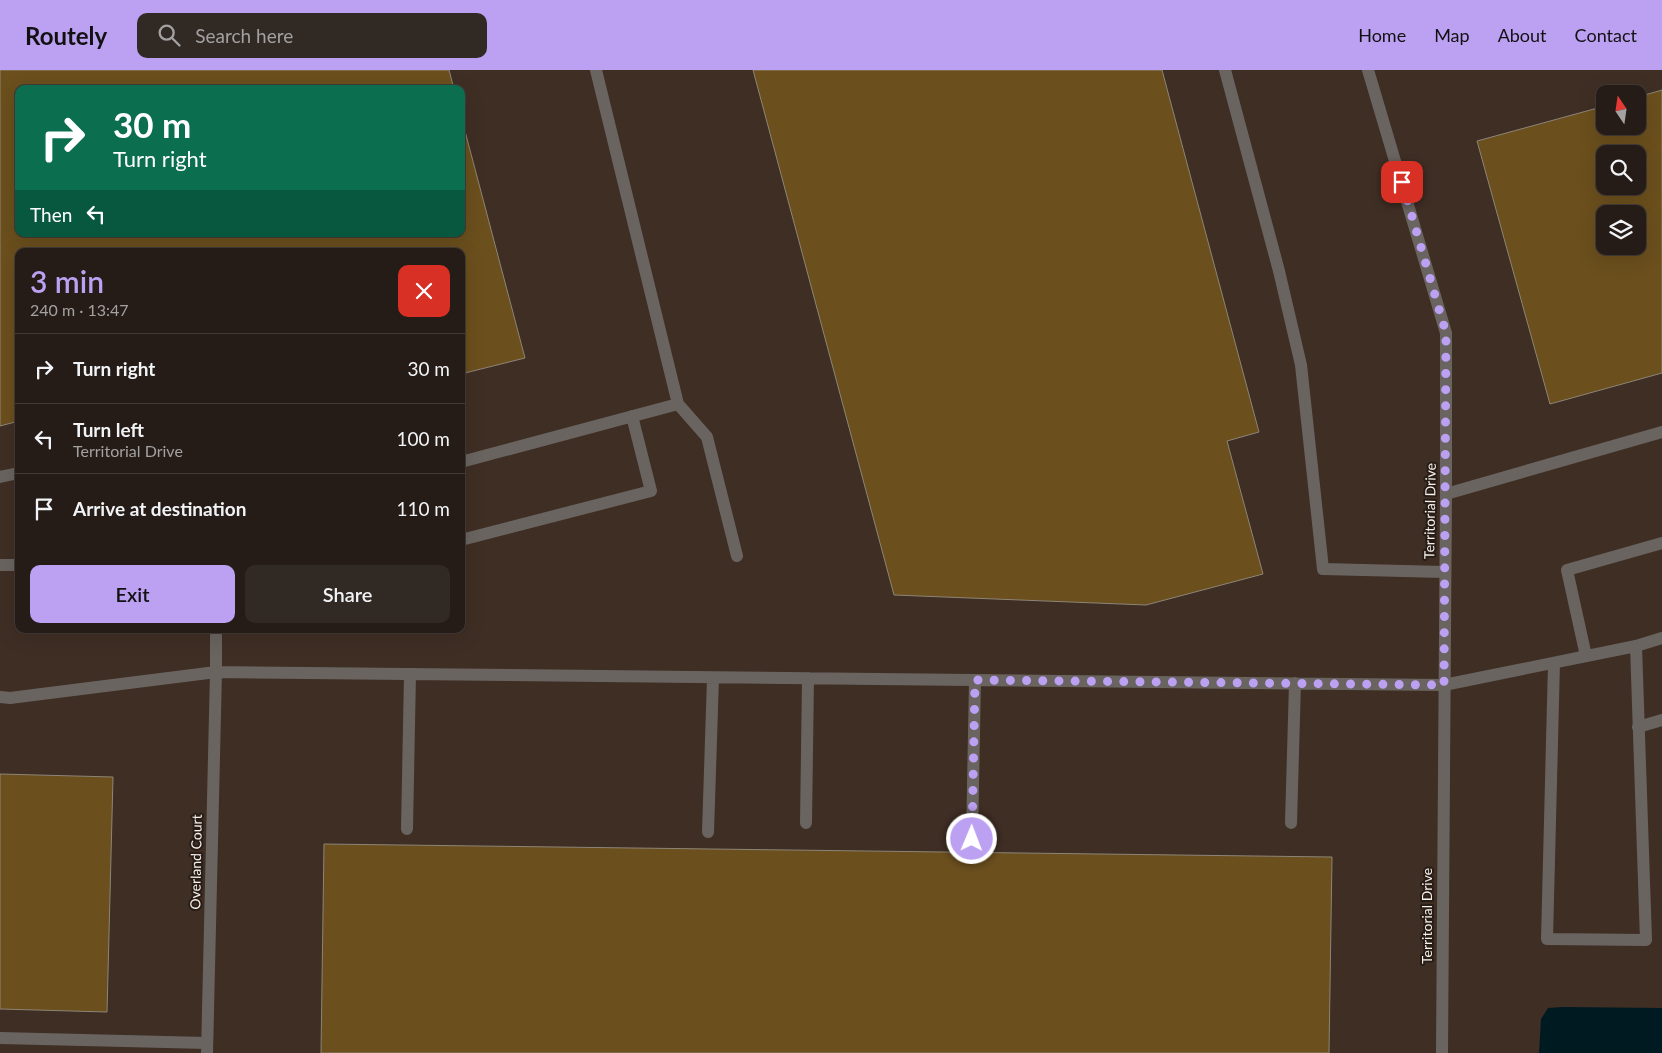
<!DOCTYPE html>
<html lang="en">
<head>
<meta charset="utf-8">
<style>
	body { margin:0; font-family:Lato,sans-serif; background:#312924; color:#f1f3f6; height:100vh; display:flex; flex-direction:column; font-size:19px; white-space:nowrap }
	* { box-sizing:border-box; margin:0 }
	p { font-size:16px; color:#a3a1a1 }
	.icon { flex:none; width:28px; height:28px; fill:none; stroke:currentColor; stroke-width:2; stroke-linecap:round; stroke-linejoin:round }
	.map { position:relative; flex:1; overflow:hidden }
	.side { position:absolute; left:15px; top:178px; width:450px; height:385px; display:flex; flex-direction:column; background:#251c17; border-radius:10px; box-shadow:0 5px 20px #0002,0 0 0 1px #423a36 }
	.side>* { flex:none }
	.banner { position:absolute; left:15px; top:15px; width:450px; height:152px; border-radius:10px; box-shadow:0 5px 20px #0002,0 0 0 1px #423a36; background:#0b6e4f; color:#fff; overflow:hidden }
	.needle { width:32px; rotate:347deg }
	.controls { position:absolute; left:1596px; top:15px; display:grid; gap:10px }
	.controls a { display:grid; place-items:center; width:50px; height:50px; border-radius:10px; background:#251c17; box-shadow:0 5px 20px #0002,0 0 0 1px #423a36; font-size:25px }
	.pin { position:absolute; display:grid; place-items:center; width:42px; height:42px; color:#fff; margin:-21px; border-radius:10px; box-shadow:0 2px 8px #0006 }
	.me { position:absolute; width:55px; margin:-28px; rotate:1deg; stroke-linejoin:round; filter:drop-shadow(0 0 4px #0008) }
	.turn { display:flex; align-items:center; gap:18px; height:105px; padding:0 15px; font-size:22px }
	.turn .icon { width:65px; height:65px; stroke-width:2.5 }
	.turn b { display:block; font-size:35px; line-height:42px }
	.then { display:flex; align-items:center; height:48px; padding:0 15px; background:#0003; gap:10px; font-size:19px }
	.round { display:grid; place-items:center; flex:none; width:52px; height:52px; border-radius:10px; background:#312924 }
	.headline { display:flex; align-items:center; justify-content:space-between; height:85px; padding:0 15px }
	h1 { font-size:30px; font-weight:600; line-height:38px; color:#bca0f2 }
	.button { display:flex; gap:10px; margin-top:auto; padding:10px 15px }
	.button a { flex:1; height:58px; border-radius:10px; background:#bca0f2; color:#111; font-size:20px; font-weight:600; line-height:58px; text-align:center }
	.button a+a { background:#312924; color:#f1f3f6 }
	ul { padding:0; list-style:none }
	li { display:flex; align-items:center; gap:15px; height:70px; padding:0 15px; border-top:1px solid #423a36 }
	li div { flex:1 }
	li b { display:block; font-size:19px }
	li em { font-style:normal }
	header { display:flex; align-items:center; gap:30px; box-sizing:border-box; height:70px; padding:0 25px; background:#bca0f2; color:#111 }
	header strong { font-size:24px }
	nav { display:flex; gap:28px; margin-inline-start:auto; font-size:18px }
	.search { width:350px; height:45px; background:#312924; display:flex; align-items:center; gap:12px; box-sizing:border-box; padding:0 18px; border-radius:10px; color:#a3a1a1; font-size:19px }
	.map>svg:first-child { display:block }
	.built { fill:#3f2e24; fill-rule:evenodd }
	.water { fill:#001a21 }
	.building { fill:#6b4f1d; stroke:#8d8578; fill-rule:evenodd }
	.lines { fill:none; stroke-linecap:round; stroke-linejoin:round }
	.service { stroke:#6a6460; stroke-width:12 }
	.minor { stroke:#6a6460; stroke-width:12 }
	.route { stroke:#bca0f2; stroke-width:9; stroke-dasharray:0 16.2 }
	.labels { text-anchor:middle; stroke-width:4; stroke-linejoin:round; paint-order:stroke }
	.street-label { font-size:14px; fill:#f7f0eb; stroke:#271d16 }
</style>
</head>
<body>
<header>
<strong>Routely</strong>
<div class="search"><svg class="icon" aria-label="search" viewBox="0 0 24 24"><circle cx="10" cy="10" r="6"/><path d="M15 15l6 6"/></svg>Search here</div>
<nav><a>Home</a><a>Map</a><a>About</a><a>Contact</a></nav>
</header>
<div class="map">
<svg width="1662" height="983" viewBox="0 0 1662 983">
	<rect width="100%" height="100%" fill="#31261f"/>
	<path class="built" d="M0 0H1662V983H0ZM19 19H461V164H19ZM1605 24H1638V56H1605ZM1605 84H1638V116H1605ZM1605 144H1638V176H1605ZM19 181H461V559H19Z"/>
	<path class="water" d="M1563 937 1662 938V983H1539L1541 949 1548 938Z"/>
	<path class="building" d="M0 0H449L454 19H19V164H461V46L525 288 461 304V181H19V351L0 356Z
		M753 0H1162L1259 362 1227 371 1263 504 1146 535 894 525Z
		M1662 20V303L1550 334 1477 71 1605 36V56H1638V27ZM1605 84H1638V116H1605ZM1605 144H1638V176H1605Z
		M0 704 113 707 107 942 0 939Z
		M324 774 1332 787 1329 983H321Z"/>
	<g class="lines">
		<path class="service" d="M1225 0 1279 201 1301 295 1323 499 1444 502
			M678 334 707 367 737 486
			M461 392 678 334 596 0
			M0 407 19 403
			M1446 424 1662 362
			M461 470 651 421 632 346
			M0 495H19
			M216 559V602
			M1586 586 1567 500 1662 473
			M1554 593 1547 869 1646 870 1636 576
			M0 627 10 628 216 602 1444 615 1636 576 1662 568
			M1638 657 1662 650
			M806 753 808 608
			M1291 753 1295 613
			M407 759 410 604
			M708 762 713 608
			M972 769 975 610
			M0 968 207 973"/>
		<path class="minor" d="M1368 0 1446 263V424L1442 983
			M207 983 216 602"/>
	</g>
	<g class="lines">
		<path class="route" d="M972 769 975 610 1444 615 1446 263 1402 112"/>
	</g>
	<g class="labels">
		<g class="street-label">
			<text transform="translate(1430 441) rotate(-89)" y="5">Territorial Drive</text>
			<text transform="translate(196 792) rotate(-89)" y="5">Overland Court</text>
			<text transform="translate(1427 846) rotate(-90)" y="5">Territorial Drive</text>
		</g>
	</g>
</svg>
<div class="controls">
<a><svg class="needle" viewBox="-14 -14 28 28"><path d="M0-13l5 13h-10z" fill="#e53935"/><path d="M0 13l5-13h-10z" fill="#a3a1a1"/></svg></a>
<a><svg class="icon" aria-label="search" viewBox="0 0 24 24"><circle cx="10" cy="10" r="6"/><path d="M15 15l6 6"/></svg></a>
<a><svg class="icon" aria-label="layers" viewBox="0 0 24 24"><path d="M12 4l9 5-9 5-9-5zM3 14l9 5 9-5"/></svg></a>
</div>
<div class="pin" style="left:1402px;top:112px;background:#d93025"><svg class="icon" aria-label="arrive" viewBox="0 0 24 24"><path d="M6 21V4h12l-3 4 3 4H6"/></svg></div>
<svg class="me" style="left:972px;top:769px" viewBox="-20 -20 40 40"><circle r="17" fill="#bca0f2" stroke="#fff" stroke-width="3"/><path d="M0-11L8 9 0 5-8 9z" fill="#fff"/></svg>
<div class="banner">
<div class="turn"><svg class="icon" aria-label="right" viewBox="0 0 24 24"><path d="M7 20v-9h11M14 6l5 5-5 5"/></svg><div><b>30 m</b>Turn right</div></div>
<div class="then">Then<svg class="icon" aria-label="left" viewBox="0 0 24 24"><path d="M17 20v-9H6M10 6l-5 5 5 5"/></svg></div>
</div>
<section class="side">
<div class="headline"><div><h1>3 min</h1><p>240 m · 13:47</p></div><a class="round" style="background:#d93025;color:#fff"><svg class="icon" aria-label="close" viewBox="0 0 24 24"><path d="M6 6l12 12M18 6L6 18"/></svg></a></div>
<ul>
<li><svg class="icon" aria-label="right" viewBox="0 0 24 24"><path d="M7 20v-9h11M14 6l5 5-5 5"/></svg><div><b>Turn right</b></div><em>30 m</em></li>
<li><svg class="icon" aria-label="left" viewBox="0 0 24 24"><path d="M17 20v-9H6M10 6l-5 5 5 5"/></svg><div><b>Turn left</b><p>Territorial Drive</p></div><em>100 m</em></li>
<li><svg class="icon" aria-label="arrive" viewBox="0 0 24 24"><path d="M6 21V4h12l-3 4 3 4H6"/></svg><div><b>Arrive at destination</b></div><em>110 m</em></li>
</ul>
<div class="button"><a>Exit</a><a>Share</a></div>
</section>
</div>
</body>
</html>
